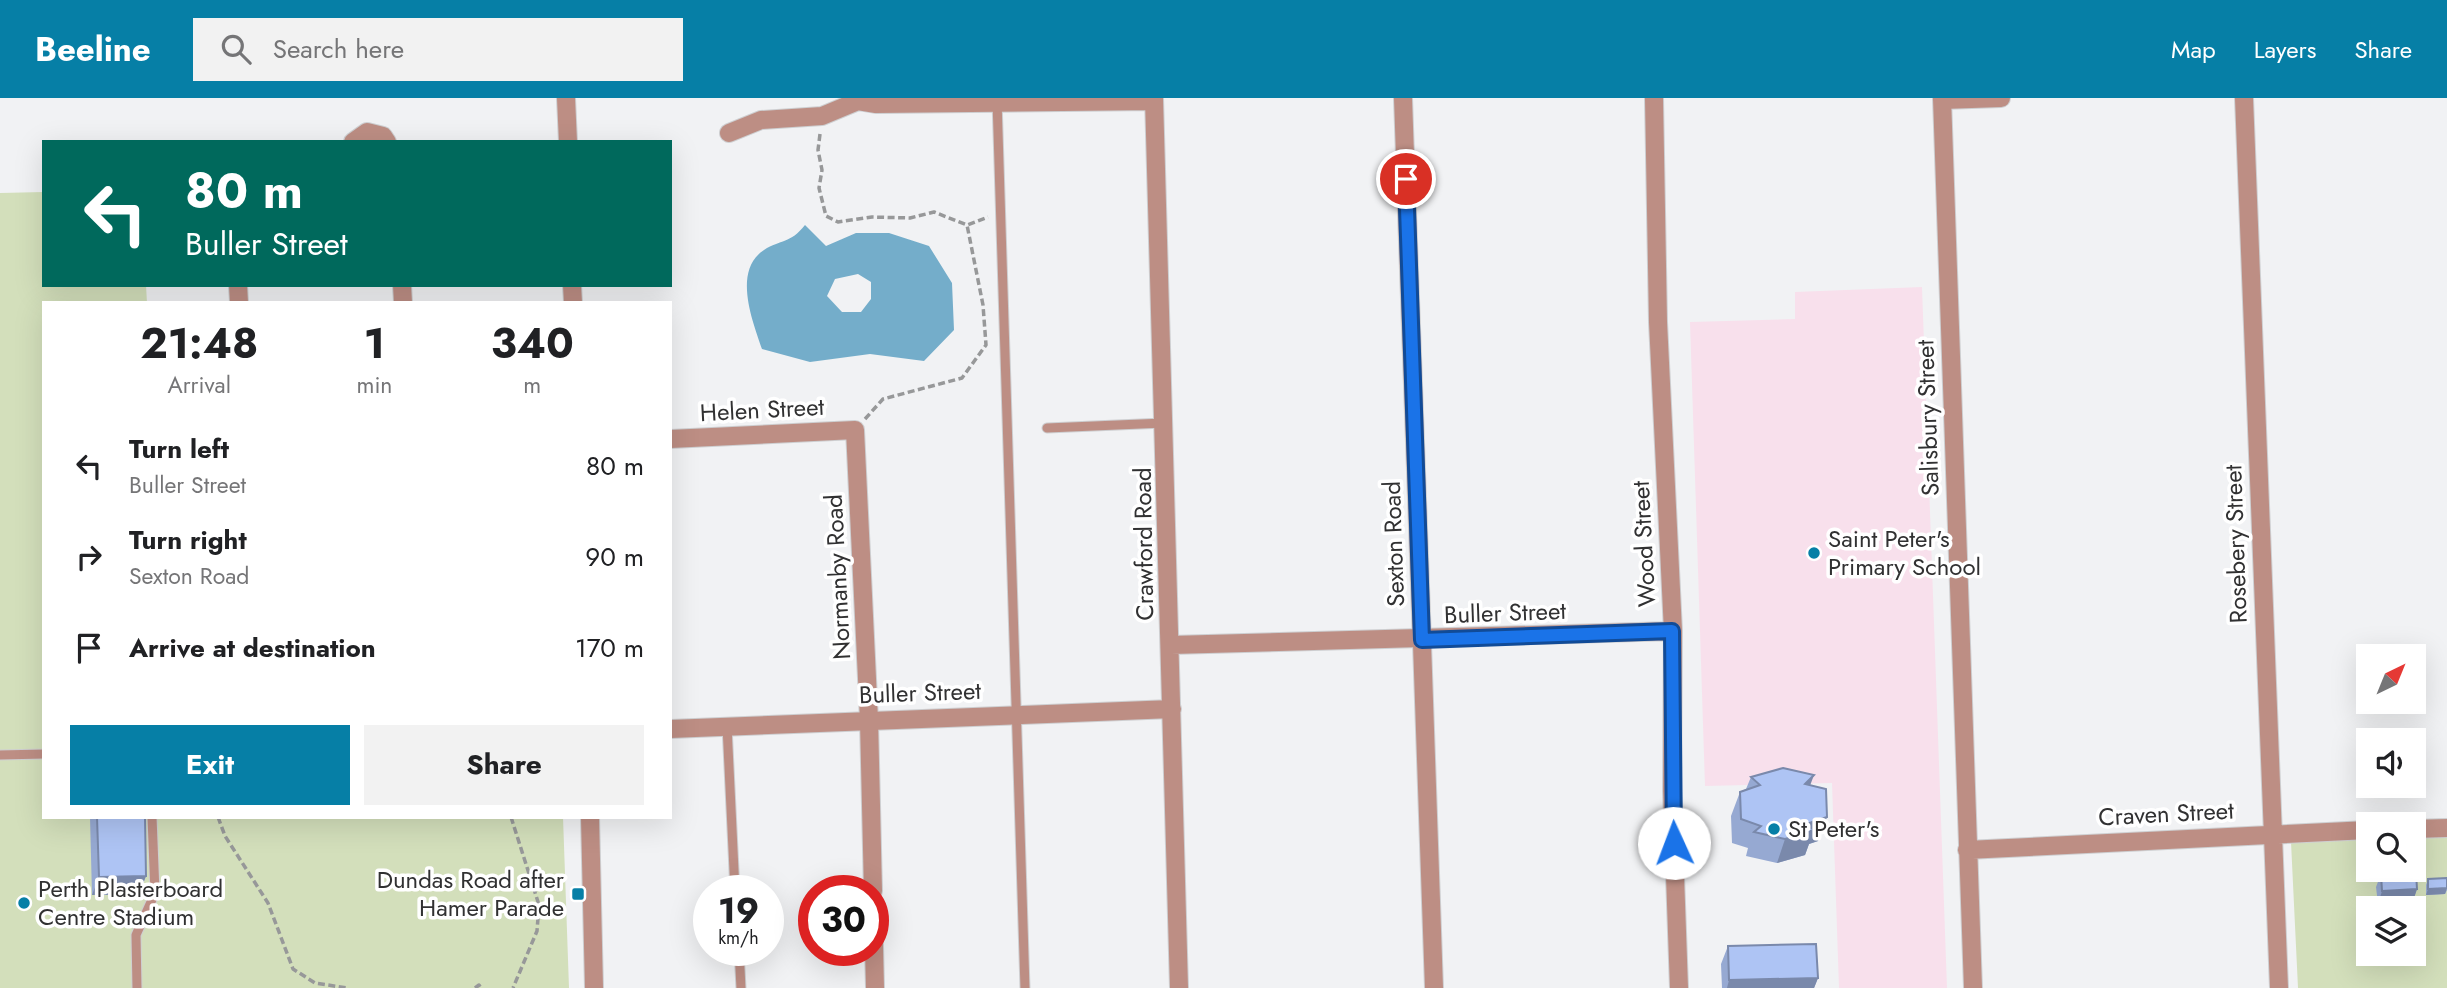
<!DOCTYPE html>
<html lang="en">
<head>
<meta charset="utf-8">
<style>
	body { margin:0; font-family:Jost,sans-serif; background:#f2f2f2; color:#202124; height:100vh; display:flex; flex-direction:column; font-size:26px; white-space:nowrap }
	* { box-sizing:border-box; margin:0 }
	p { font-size:23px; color:#757577 }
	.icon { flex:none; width:38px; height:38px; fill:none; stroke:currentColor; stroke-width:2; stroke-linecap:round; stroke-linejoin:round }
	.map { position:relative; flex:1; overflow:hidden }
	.side { position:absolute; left:42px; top:203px; width:630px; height:518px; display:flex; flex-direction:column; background:#fff; border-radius:0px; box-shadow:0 7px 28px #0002 }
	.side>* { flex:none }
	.guide { position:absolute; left:42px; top:42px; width:630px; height:147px; border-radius:0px; box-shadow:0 7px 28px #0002; background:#00695c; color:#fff; overflow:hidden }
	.needle { width:46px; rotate:43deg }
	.tools { position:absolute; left:2356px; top:546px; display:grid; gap:14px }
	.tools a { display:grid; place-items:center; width:70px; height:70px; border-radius:0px; background:#fff; box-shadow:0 7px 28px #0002; font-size:35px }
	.speed { position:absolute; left:693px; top:777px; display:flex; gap:14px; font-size:35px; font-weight:700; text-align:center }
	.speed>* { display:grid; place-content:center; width:91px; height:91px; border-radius:50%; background:#fff; box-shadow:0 7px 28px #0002; line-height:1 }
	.speed small { font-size:18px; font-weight:400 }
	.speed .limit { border:10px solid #d22; background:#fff; color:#111 }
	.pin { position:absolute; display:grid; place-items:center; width:60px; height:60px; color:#fff; margin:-30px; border:4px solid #fff; border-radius:50%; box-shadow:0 2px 7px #0007 }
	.me { position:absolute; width:77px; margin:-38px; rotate:358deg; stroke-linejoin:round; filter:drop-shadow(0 0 5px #0008) }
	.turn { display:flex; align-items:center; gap:24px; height:147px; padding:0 28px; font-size:32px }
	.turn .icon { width:91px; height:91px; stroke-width:2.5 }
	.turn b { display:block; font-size:49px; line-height:60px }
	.eta { display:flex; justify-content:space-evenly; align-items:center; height:119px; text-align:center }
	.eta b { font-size:42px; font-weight:700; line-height:49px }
	.action { display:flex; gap:14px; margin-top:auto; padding:14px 28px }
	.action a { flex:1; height:80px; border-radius:0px; background:#067fa6; color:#fff; font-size:28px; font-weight:700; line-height:80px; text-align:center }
	.action a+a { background:#f2f2f2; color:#202124 }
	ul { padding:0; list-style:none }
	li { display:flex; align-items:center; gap:21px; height:91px; padding:0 28px }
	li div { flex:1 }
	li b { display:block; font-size:26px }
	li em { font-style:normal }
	header { display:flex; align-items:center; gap:42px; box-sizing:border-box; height:98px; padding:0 35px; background:#067fa6; color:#fff }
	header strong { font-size:33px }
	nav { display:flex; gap:38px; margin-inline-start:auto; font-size:24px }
	.search { width:490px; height:63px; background:#f2f2f2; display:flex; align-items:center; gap:18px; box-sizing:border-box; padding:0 24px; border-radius:0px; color:#757577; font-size:26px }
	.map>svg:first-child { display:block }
	.education { fill:#f8e0ec }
	.green { fill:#d3dfbb; fill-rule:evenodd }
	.water { fill:#74adca; fill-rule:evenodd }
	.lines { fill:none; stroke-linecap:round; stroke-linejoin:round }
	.lane-casing { stroke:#cecfd1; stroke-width:11 }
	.street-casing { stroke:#cecfd1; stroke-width:20 }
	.path { stroke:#979899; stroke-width:3.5; stroke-dasharray:7 3.5; stroke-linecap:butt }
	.lane { stroke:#bd8e84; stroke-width:9 }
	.street { stroke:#bd8e84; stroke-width:18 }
	.wall { fill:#96a9d2 }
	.shaded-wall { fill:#7a89ab }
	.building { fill:#aec4f4; stroke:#7a89ab; stroke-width:2 }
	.route-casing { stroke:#114b97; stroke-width:18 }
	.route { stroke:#1a73e8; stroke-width:12 }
	.poi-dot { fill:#067fa6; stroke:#fff; stroke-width:2.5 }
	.labels { text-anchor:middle; stroke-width:7; stroke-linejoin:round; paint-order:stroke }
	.street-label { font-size:24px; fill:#313132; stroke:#fff }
	.poi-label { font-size:24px; fill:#313132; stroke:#fff; text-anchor:start }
</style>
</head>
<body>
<header>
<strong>Beeline</strong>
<div class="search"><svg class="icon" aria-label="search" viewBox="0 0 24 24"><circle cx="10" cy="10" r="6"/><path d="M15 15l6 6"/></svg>Search here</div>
<nav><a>Map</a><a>Layers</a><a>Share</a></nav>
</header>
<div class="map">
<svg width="2447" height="890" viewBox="0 0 2447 890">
	<rect width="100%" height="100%" fill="#f1f2f4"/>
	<path class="education" d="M1922 189 1947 890H1839L1832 685 1705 688 1690 224 1795 221V194Z"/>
	<path class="green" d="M44 94V187H146L147 205H44V719H563L569 890H0V95Z
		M2447 727V890H2298L2291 744 2368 736V772H2413V731ZM2368 810H2413V856H2368Z"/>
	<path class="water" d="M805 127 826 148 856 135H889L929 148 952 185 954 232 924 263 870 256 810 264 762 251C753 224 732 173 764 152 781 141 790 146 805 127ZM858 176 871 184V201L861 214H842L827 198 835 181Z"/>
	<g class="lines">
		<g class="lane-casing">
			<path id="lane" d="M997 2 1025 890
				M1047 330 1164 325
				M727 628 735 793
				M0 657 44 656
				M739 852 741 890
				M137 890 136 837 155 795 152 719"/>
		</g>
		<g class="street-casing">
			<path id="street" d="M566 0 568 44
				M1154 0 1179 890
				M1403 0 1434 890
				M1654 0 1658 224 1673 533 1672 693 1679 890
				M1942 0 1973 890
				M2244 0 2279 890
				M1942 2 2001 0
				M858 3 876 6 1154 3
				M729 35 761 22 822 18 858 3
				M353 44 367 34 383 38 387 44
				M238 187 239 205
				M402 187 403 205
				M572 187 573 205
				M670 341 855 332 869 622 873 793
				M1171 547 1673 533
				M670 631 1172 611
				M590 719 594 890
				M2413 731 2447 730
				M1967 752 2368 732
				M873 807 875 890"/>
		</g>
		<path class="path" d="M820 36 818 52 822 72 819 90 826 118 838 124 872 119 910 120 934 114 967 127 988 119
			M865 321 883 301 962 280 986 247 983 207 967 127
			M218 719 225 738 268 805 293 871 315 885 347 890
			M511 719 539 807 537 833 513 890
			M475 890 479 887 481 890"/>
		<use href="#lane" class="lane"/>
		<use href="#street" class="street"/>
	</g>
	<path class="wall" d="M1751 679 1810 687 1818 743 1809 746 1805 757 1777 765 1746 758 1748 750 1732 745 1731 718 1740 694 1746 691Z
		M90 719H145L146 778 139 796 92 797Z
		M2381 776 2417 791 2413 803 2378 806 2376 789Z
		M2447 780V792L2445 796 2426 797V787L2428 781Z
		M1728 848 1818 880 1814 890H1722L1721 866Z"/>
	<path class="shaded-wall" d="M1814 677 1805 701V686Z
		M1827 719 1818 743 1809 746 1805 757 1777 765 1785 741 1806 726Z
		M146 778 139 796 92 797 99 779Z
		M2447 790 2445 796 2426 797 2428 791Z
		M2417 791 2413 803 2378 806 2382 793Z
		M1818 880 1814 890H1727L1729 882Z"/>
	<path class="building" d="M1783 670 1814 677 1805 686 1826 691 1827 719 1806 726 1814 732 1785 741 1754 734 1761 728 1741 721 1740 694 1760 687 1751 679Z
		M97 719H145L146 778 99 779Z
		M2416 774 2417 791 2382 793 2381 776Z
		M2447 780V790L2428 791V781Z
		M1816 846 1818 880 1729 882 1728 848Z"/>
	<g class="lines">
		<g class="route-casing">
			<path id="route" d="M1406 81 1422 542 1672 533 1674 745"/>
		</g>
		<use href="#route" class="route"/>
	</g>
	<g class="poi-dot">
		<circle cx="1814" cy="455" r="7"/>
		<circle cx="1774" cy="731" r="7"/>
		<rect x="571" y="789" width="14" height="14" rx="3.5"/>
		<circle cx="24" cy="805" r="7"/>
	</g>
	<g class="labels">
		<g class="street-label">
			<text transform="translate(762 312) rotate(-3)" y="8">Helen Street</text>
			<text transform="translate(1928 320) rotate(-92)" y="8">Salisbury Street</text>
			<text transform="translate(1144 446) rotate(-91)" y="8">Crawford Road</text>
			<text transform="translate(1394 446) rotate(-92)" y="8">Sexton Road</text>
			<text transform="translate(1644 446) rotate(-93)" y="8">Wood Street</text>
			<text transform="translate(2236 446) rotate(-92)" y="8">Rosebery Street</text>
			<text transform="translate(838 479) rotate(-93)" y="8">Normanby Road</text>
			<text transform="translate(1505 515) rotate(-2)" y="8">Buller Street</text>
			<text transform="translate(920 595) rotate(-2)" y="8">Buller Street</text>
			<text transform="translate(2166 716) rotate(-3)" y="8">Craven Street</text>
		</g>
		<g class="poi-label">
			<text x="1828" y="449">Saint Peter's<tspan x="1828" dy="28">Primary School</tspan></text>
			<text x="1788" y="739">St Peter's</text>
			<text x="564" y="790" text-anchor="end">Dundas Road after<tspan x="564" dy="28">Hamer Parade</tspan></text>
			<text x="38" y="799">Perth Plasterboard<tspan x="38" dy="28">Centre Stadium</tspan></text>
		</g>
	</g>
</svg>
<div class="tools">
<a><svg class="needle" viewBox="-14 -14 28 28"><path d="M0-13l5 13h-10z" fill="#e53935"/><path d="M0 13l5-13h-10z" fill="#757577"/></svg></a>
<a><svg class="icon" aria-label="sound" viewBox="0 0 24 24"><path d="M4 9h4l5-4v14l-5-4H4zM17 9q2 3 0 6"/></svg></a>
<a><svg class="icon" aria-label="search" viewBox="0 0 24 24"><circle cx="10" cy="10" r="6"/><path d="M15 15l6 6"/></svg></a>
<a><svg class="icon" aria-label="layers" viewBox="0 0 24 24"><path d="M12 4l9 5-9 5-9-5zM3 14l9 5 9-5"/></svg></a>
</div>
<div class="speed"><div>19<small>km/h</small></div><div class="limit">30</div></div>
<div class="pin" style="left:1406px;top:81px;background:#d93025"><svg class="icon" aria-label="arrive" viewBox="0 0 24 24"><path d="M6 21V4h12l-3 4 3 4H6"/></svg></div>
<svg class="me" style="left:1674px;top:745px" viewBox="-20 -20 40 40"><circle r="19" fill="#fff"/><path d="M0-13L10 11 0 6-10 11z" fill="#1a73e8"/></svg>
<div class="guide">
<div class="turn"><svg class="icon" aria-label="left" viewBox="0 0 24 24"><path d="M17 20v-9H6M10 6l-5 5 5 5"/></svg><div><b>80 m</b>Buller Street</div></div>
</div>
<section class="side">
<div class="eta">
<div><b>21:48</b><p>Arrival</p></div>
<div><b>1</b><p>min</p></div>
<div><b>340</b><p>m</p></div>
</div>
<ul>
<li><svg class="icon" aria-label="left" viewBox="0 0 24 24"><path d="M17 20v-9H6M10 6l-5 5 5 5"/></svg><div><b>Turn left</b><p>Buller Street</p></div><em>80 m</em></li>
<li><svg class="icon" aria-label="right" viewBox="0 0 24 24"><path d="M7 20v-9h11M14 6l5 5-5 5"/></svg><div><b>Turn right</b><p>Sexton Road</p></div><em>90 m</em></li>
<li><svg class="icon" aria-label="arrive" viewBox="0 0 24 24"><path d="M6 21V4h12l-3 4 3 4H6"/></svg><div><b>Arrive at destination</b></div><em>170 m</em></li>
</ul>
<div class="action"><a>Exit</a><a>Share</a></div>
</section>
</div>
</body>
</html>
